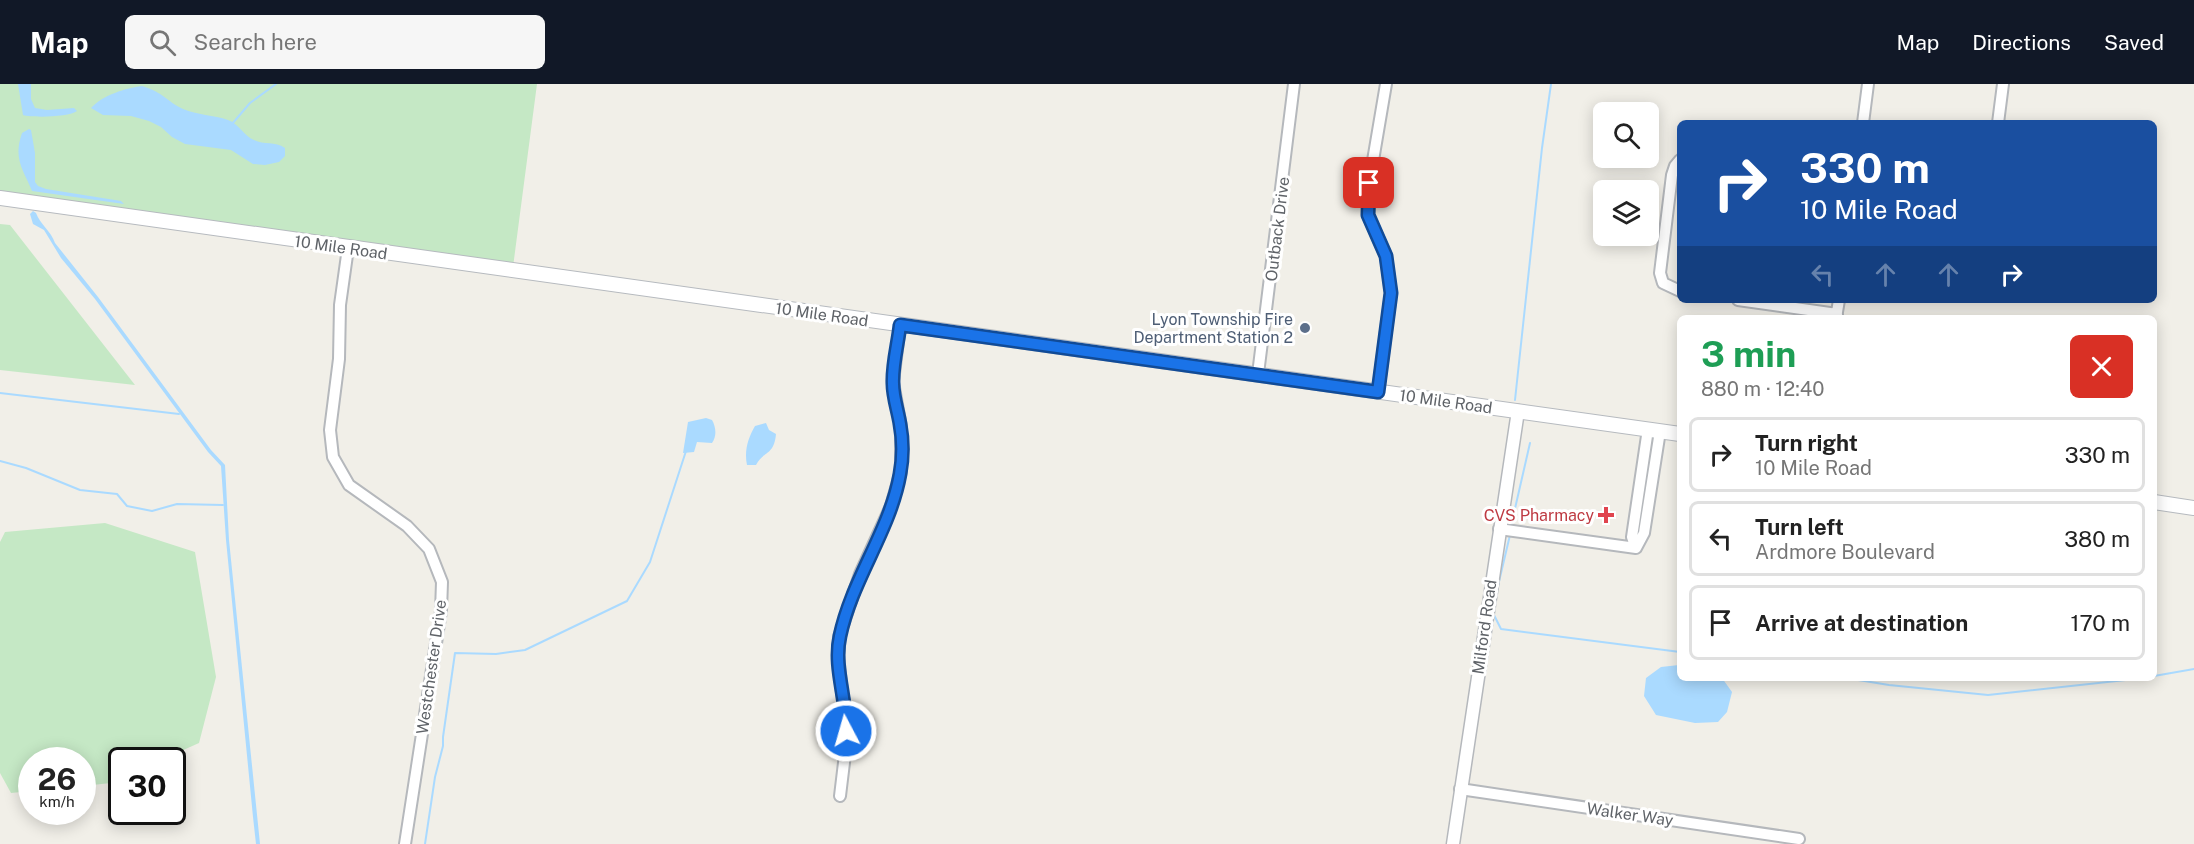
<!DOCTYPE html>
<html lang="en">
<head>
<meta charset="utf-8">
<style>
	body { margin:0; font-family:"Public Sans",sans-serif; background:#f6f6f6; color:#222; height:100vh; display:flex; flex-direction:column; font-size:22px; white-space:nowrap }
	* { box-sizing:border-box; margin:0 }
	p { font-size:20px; color:#767676 }
	.icon { flex:none; width:33px; height:33px; fill:none; stroke:currentColor; stroke-width:2; stroke-linecap:round; stroke-linejoin:round }
	.map { position:relative; flex:1; overflow:hidden }
	.sheet { position:absolute; left:1677px; top:231px; width:480px; height:366px; display:flex; flex-direction:column; background:#fff; border-radius:9px; box-shadow:0 3px 15px #0003 }
	.sheet>* { flex:none }
	.banner { position:absolute; left:1677px; top:36px; width:480px; height:183px; border-radius:9px; box-shadow:0 3px 15px #0003; background:#1a4fa0; color:#fff; overflow:hidden }
	.fabs { position:absolute; left:1593px; top:18px; display:grid; gap:12px }
	.fabs a { display:grid; place-items:center; width:66px; height:66px; border-radius:9px; background:#fff; box-shadow:0 3px 15px #0003; font-size:30px }
	.speed { position:absolute; left:18px; top:663px; display:flex; gap:12px; font-size:30px; font-weight:700; text-align:center }
	.speed>* { display:grid; place-content:center; width:78px; height:78px; border-radius:50%; background:#fff; box-shadow:0 3px 15px #0003; line-height:1 }
	.speed small { font-size:15px; font-weight:400 }
	.speed .limit { border:3px solid #111; border-radius:9px; background:#fff; color:#111 }
	.pin { position:absolute; display:grid; place-items:center; width:51px; height:51px; color:#fff; margin:-26px; border-radius:12px; box-shadow:0 3px 9px #0006 }
	.me { position:absolute; width:66px; margin:-33px; rotate:354deg; stroke-linejoin:round; filter:drop-shadow(0 0 4px #0008) }
	.turn { display:flex; align-items:center; gap:21px; height:126px; padding:0 24px; font-size:27px }
	.turn .icon { width:78px; height:78px; stroke-width:2.5 }
	.turn b { display:block; font-size:42px; line-height:51px }
	.lanes { display:flex; align-items:center; height:57px; padding:0 24px; background:#0003; justify-content:center; gap:30px; direction:ltr }
	.lanes .off { opacity:.35 }
	.round { display:grid; place-items:center; flex:none; width:63px; height:63px; border-radius:9px; background:#f6f6f6 }
	.headline { display:flex; align-items:center; justify-content:space-between; height:102px; padding:0 24px }
	h1 { font-size:36px; font-weight:700; line-height:45px; color:#1e9e55 }
	ul { padding:0; list-style:none }
	li { display:flex; align-items:center; gap:18px; height:75px; margin:0 12px 9px; padding:0 12px; border:3px solid #e0e0e0; border-radius:9px }
	li div { flex:1 }
	li b { display:block; font-size:22px }
	li em { font-style:normal }
	header { display:flex; align-items:center; gap:36px; box-sizing:border-box; height:84px; padding:0 30px; background:#111827; color:#fff }
	header strong { font-size:28px }
	nav { display:flex; gap:33px; margin-inline-start:auto; font-size:21px }
	.search { width:420px; height:54px; background:#f6f6f6; display:flex; align-items:center; gap:15px; box-sizing:border-box; padding:0 21px; border-radius:9px; color:#767676; font-size:22px }
	.map>svg:first-child { display:block }
	.green { fill:#c5e8c5 }
	.water { fill:#aadaff }
	.lines { fill:none; stroke-linecap:round; stroke-linejoin:round }
	.stream { stroke:#aadaff; stroke-width:2 }
	.minor-casing { stroke:#b5b8bc; stroke-width:14 }
	.tertiary-casing { stroke:#b5b8bc; stroke-width:15 }
	.secondary-casing { stroke:#b6babf; stroke-width:16 }
	.minor { stroke:#fff; stroke-width:10 }
	.tertiary { stroke:#fff; stroke-width:12 }
	.secondary { stroke:#fff; stroke-width:14 }
	.route-casing { stroke:#114b97; stroke-width:15 }
	.route { stroke:#1a73e8; stroke-width:10 }
	.service-dot { fill:#5c6f8a; stroke:#fff; stroke-width:2 }
	.health-dot { fill:#e0444e; stroke:#fff; stroke-width:2 }
	.labels { text-anchor:middle; stroke-width:6; stroke-linejoin:round; paint-order:stroke }
	.street-label { font-size:16px; fill:#5f6368; stroke:#fff }
	.service-label { font-size:16px; fill:#4e5e75; stroke:#fff; text-anchor:end }
	.health-label { font-size:16px; fill:#be3a42; stroke:#fff; text-anchor:end }
</style>
</head>
<body>
<header>
<strong>Map</strong>
<div class="search"><svg class="icon" aria-label="search" viewBox="0 0 24 24"><circle cx="10" cy="10" r="6"/><path d="M15 15l6 6"/></svg>Search here</div>
<nav><a>Map</a><a>Directions</a><a>Saved</a></nav>
</header>
<div class="map">
<svg width="2194" height="760" viewBox="0 0 2194 760">
	<rect width="100%" height="100%" fill="#f1efe8"/>
	<path class="green" d="M0 0H537L513 183 0 108Z
		M0 140 10 141 135 301 0 286Z
		M105 439 195 468 216 593 199 659 161 676H122L121 695 111 699 83 702 82 676H32L31 707 11 709 0 689V458L5 448Z"/>
	<path class="water" d="M18 0H31V15L35 24 47 26 74 24 77 27C70 33 33 34 23 31Z
		M142 2C163 8 166 17 183 25 197 31 214 31 228 36 239 40 244 52 254 56 264 61 275 57 285 64V72L279 78 265 81 253 80 231 66 185 60 172 53 161 43 149 37 131 32 103 31 91 24C103 11 126 4 142 2Z
		M29 45 31 46 35 69V98L38 102 46 105 121 117 124 120 32 107C23 85 13 75 22 49Z
		M33 127 36 129C40 140 51 147 55 159L98 213 211 366 225 381 229 456 260 760H256L253 733 226 456 221 382 208 368 95 215 61 174 44 146 33 140 30 130Z
		M706 334 712 336C716 343 717 352 712 359L697 358 694 368 683 369 688 338Z
		M766 339 769 346 776 350C774 372 764 366 756 381H747C744 367 748 354 755 342Z
		M1679 581 1680 594H1722L1732 608 1727 628 1718 638 1695 639 1656 631 1644 612 1646 594 1661 583Z"/>
	<g class="lines">
		<path class="stream" d="M232 40 250 19 276 0
			M0 309 179 330
			M1515 316 1542 64 1551 0
			M0 377 26 384 80 406 117 410 127 422 152 427 177 420 223 421
			M1511 442 1530 359
			M1497 506 1510 451
			M1493 529 1501 545 1680 568
			M2154 592 2194 585
			M1846 594 1889 601 1988 611 2144 594
			M425 760 435 693 443 662V653L455 569 496 570 525 566 627 517 650 478 686 367"/>
		<g class="minor-casing">
			<path id="minor" d="M1863 39 1868 0
				M1998 39 2003 0
				M1680 76 1675 82 1672 91 1660 189 1663 199 1680 207
				M348 164 340 221 339 275 330 346 333 373 349 401 407 442 429 465 442 498 441 527 405 760
				M1738 216 1837 230
				M1836 234 1839 216
				M1258 290 1294 0
				M1378 308 1391 209 1386 172 1368 131 1369 100 1386 0
				M1648 345 1632 453 1636 464 1644 449 1660 347
				M1499 445 1636 464
				M1460 705 1799 755
				M840 712 846 662 847 631 842 609 838 571 839 553 860 490 891 422 901 387V343L893 298 900 241"/>
		</g>
		<g class="tertiary-casing">
			<path id="tertiary" d="M1453 760 1518 327"/>
		</g>
		<g class="secondary-casing">
			<path id="secondary" d="M0 114 1680 350
				M2154 418 2194 424"/>
		</g>
		<use href="#minor" class="minor"/>
		<use href="#tertiary" class="tertiary"/>
		<use href="#secondary" class="secondary"/>
	</g>
	<g class="lines">
		<g class="route-casing">
			<path id="route" d="M846 647C847 615 833 583 840 552 852 495 890 447 900 390 903 374 903 356 900 340 898 327 893 313 893 300 892 281 898 260 900 241L1378 308 1391 209 1386 172 1368 131 1369 99"/>
		</g>
		<use href="#route" class="route"/>
	</g>
	<circle class="service-dot" cx="1305" cy="244" r="6"/>
	<path class="health-dot" d="M1603 422h6v6h6v6h-6v6h-6v-6h-6v-6h6z"/>
	<g class="labels">
		<g class="street-label">
			<text transform="translate(1277 145) rotate(-83)" y="6">Outback Drive</text>
			<text transform="translate(341 163) rotate(8)" y="6">10 Mile Road</text>
			<text transform="translate(822 230) rotate(8)" y="6">10 Mile Road</text>
			<text transform="translate(1446 317) rotate(8)" y="6">10 Mile Road</text>
			<text transform="translate(1484 543) rotate(-82)" y="6">Milford Road</text>
			<text transform="translate(431 583) rotate(-82)" y="6">Westchester Drive</text>
			<text transform="translate(1630 730) rotate(8)" y="6">Walker Way</text>
		</g>
		<g class="service-label">
			<text x="1293" y="241">Lyon Township Fire<tspan x="1293" dy="18">Department Station 2</tspan></text>
		</g>
		<g class="health-label">
			<text x="1594" y="437">CVS Pharmacy</text>
		</g>
	</g>
</svg>
<div class="fabs">
<a><svg class="icon" aria-label="search" viewBox="0 0 24 24"><circle cx="10" cy="10" r="6"/><path d="M15 15l6 6"/></svg></a>
<a><svg class="icon" aria-label="layers" viewBox="0 0 24 24"><path d="M12 4l9 5-9 5-9-5zM3 14l9 5 9-5"/></svg></a>
</div>
<div class="speed"><div>26<small>km/h</small></div><div class="limit">30</div></div>
<div class="pin" style="left:1369px;top:99px;background:#d93025"><svg class="icon" aria-label="arrive" viewBox="0 0 24 24"><path d="M6 21V4h12l-3 4 3 4H6"/></svg></div>
<svg class="me" style="left:846px;top:647px" viewBox="-20 -20 40 40"><circle r="17" fill="#1a73e8" stroke="#fff" stroke-width="3"/><path d="M0-11L8 9 0 5-8 9z" fill="#fff"/></svg>
<div class="banner">
<div class="turn"><svg class="icon" aria-label="right" viewBox="0 0 24 24"><path d="M7 20v-9h11M14 6l5 5-5 5"/></svg><div><b>330 m</b>10 Mile Road</div></div>
<div class="lanes"><svg class="icon off" aria-label="left" viewBox="0 0 24 24"><path d="M17 20v-9H6M10 6l-5 5 5 5"/></svg><svg class="icon off" aria-label="ahead" viewBox="0 0 24 24"><path d="M12 20V5M6 11l6-6 6 6"/></svg><svg class="icon off" aria-label="ahead" viewBox="0 0 24 24"><path d="M12 20V5M6 11l6-6 6 6"/></svg><svg class="icon" aria-label="right" viewBox="0 0 24 24"><path d="M7 20v-9h11M14 6l5 5-5 5"/></svg></div>
</div>
<section class="sheet">
<div class="headline"><div><h1>3 min</h1><p>880 m · 12:40</p></div><a class="round" style="background:#d93025;color:#fff"><svg class="icon" aria-label="close" viewBox="0 0 24 24"><path d="M6 6l12 12M18 6L6 18"/></svg></a></div>
<ul>
<li><svg class="icon" aria-label="right" viewBox="0 0 24 24"><path d="M7 20v-9h11M14 6l5 5-5 5"/></svg><div><b>Turn right</b><p>10 Mile Road</p></div><em>330 m</em></li>
<li><svg class="icon" aria-label="left" viewBox="0 0 24 24"><path d="M17 20v-9H6M10 6l-5 5 5 5"/></svg><div><b>Turn left</b><p>Ardmore Boulevard</p></div><em>380 m</em></li>
<li><svg class="icon" aria-label="arrive" viewBox="0 0 24 24"><path d="M6 21V4h12l-3 4 3 4H6"/></svg><div><b>Arrive at destination</b></div><em>170 m</em></li>
</ul>
</section>
</div>
</body>
</html>
